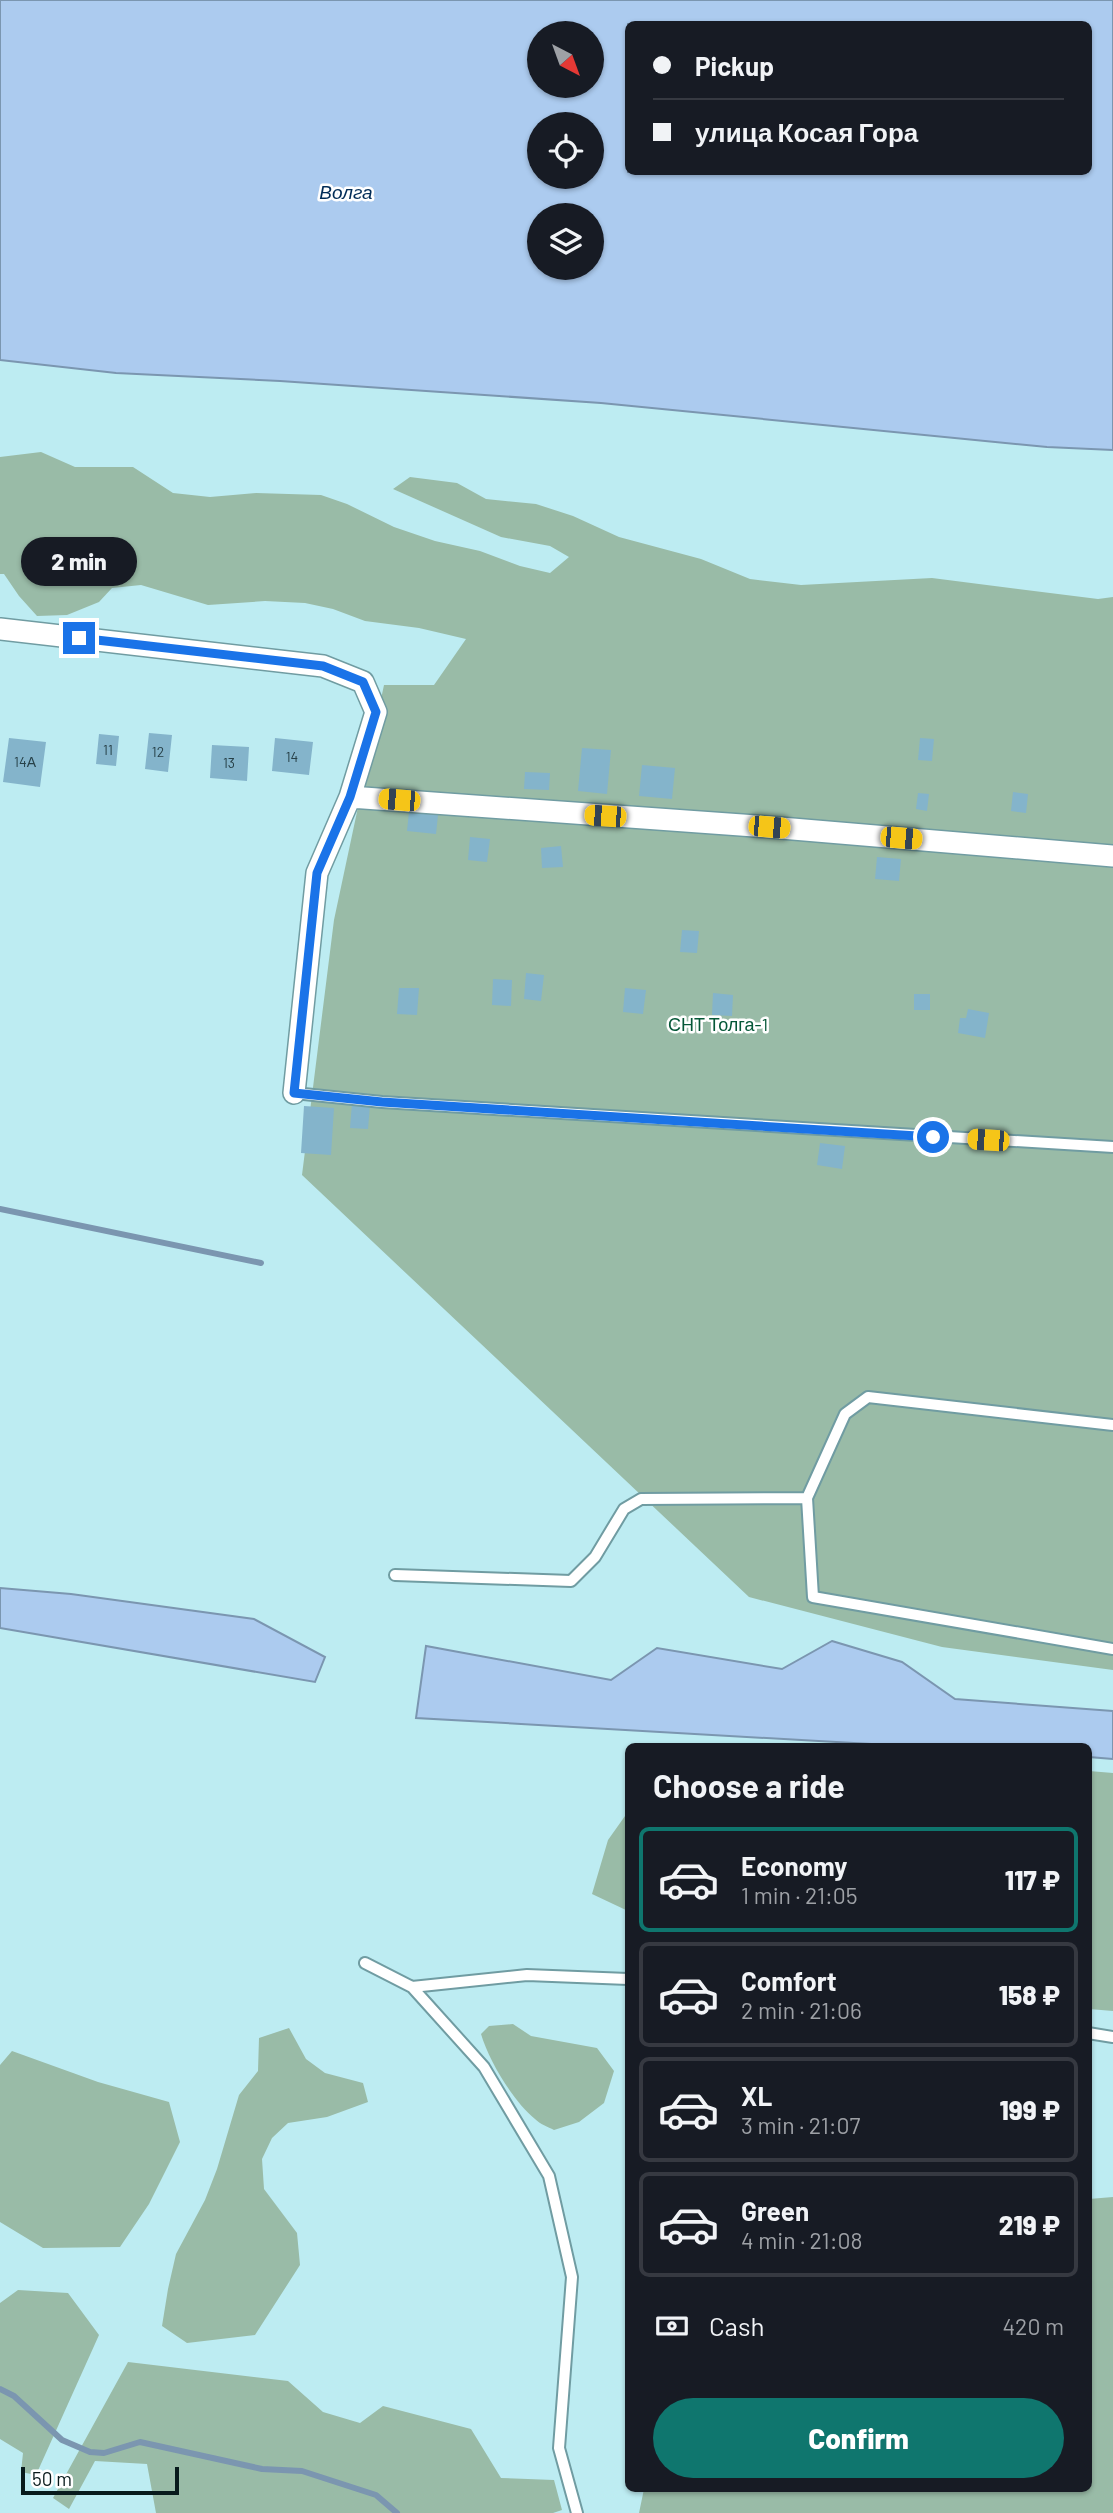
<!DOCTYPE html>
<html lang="en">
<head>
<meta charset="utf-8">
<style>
	body { margin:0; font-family:Barlow,sans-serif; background:#20242c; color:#f1f3f6; height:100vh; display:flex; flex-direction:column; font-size:26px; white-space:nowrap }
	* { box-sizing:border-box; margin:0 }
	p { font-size:23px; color:#9ea1a6 }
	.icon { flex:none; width:38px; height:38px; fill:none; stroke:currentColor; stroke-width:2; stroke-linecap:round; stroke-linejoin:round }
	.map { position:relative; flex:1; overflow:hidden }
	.drawer { position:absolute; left:625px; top:1743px; width:467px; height:749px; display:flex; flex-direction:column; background:#171b24; border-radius:10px; box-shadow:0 2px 5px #0004 }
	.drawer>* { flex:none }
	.hud { position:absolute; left:625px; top:21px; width:467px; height:154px; border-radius:10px; box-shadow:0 2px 5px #0004; display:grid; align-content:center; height:154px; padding:0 28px; background:#171b24 }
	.needle { width:46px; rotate:139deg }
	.controls { position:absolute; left:527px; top:21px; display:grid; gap:14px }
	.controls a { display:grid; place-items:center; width:77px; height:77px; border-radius:50%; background:#171b24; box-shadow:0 2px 5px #0004; font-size:35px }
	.scale { position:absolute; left:21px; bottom:18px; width:158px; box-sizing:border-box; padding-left:7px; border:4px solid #081a1c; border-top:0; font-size:19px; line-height:24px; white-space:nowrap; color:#081a1c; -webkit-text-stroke:5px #fff; paint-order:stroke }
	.end { position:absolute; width:32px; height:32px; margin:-16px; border:9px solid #1a73e8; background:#fff; box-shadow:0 0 0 4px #fff }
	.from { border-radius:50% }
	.bubble { position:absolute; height:49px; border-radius:24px; background:#171b24; box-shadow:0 2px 5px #0004; font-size:23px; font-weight:800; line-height:49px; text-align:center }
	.car { position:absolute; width:21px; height:42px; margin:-21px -10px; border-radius:9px; box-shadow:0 0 5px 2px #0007; background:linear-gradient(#f5c518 24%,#345 0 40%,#f5c518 0 76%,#345 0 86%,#f5c518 0) }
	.hud b { display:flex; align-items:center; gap:24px; height:66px; font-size:26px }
	.hud b+b { border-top:2px solid #363941 }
	.hud i { width:18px; height:18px; background:#f1f3f6 }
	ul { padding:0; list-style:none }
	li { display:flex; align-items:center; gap:21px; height:105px; margin:0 14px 10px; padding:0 14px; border:4px solid #363941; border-radius:10px }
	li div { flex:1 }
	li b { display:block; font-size:26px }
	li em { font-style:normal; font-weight:800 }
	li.on { border-color:#0f766e }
	li>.icon { width:63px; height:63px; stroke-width:1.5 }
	h2 { padding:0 28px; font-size:32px; line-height:84px }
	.pay { display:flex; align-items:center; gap:18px; height:77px; padding:0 28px; font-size:26px }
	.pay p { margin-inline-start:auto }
	.button { display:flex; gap:14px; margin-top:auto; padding:14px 28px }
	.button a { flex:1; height:80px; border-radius:42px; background:#0f766e; color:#fff; font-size:28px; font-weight:800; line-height:80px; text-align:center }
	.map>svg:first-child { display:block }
	.green { fill:#99bba7 }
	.water { fill:#accbef; stroke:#7b96b0; stroke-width:2; fill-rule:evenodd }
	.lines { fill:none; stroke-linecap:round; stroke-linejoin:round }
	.stream { stroke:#7b96b0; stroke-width:6 }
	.building { fill:#84b4cb }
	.service-casing { stroke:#709ca2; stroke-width:14 }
	.minor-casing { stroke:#709ca2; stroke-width:24 }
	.service { stroke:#fff; stroke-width:10 }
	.minor { stroke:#fff; stroke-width:21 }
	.route { stroke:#1a73e8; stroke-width:9 }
	.labels { text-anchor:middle; stroke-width:5; stroke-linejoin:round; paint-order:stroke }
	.number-label { font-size:14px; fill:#274048 }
	.park-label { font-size:18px; fill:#045737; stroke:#fff }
	.water-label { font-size:19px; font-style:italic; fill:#002c57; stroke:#fff }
</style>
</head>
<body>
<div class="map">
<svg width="1113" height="2513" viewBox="0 0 1113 2513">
	<rect width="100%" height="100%" fill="#bdecf2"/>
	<path class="green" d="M41 452 75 467H133L173 493 210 497 256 493 321 495 347 504 394 527 435 541 480 551 520 566 550 573 569 557 550 546 501 537 393 489 410 477 457 483 486 499 536 504 573 516 619 537 701 559 750 579 801 585 932 578 1098 599 1113 597V1670L942 1647 749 1597 302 1175 334 920 384 685H434L466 639 419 628 365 621 333 609 305 603 265 601 208 605 141 585 112 588 99 602 67 615 37 616 19 596 4 574H0V457Z
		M1089 1771 1113 1773V2011L1089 2009Z
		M625 1816H628V1911L592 1894 608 1840Z
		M513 2024 531 2036 597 2048 614 2071 604 2103 579 2122 554 2130C548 2127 540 2124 535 2119 513 2101 489 2061 481 2034L489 2026Z
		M289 2028 306 2059 325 2073 363 2083 368 2102 327 2117 288 2123 272 2138 262 2159 264 2189 297 2233 300 2265 255 2335 187 2343 162 2326 168 2289 176 2254 205 2200 217 2169 239 2095 258 2071 259 2038Z
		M12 2051 98 2082 169 2102 180 2142 149 2204 120 2247 43 2248 0 2222V2065Z
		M1113 2197V2513H639L644 2489 1088 2488 1089 2199Z
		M18 2290 68 2293 99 2335 36 2475 21 2472 23 2453 0 2439V2303Z
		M128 2362 288 2381 323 2412 360 2423 383 2406 471 2429 501 2478 554 2480 562 2510 553 2513H156L147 2464 95 2461 69 2509 53 2498Z"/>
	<path class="water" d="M0 0H1113V450L1047 447 601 403 280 381 116 373 0 360ZM628 24H1088V172H628ZM539 33H592V86H539ZM539 124H592V177H539ZM539 215H592V268H539Z
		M0 1588 71 1594 254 1619 325 1657 315 1682 0 1628Z
		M832 1641 902 1662 955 1699 1113 1711V1759L1089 1757 1088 1746H906L416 1718 426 1646 611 1680 657 1648 782 1669Z"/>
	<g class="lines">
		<path class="stream" d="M0 1209 261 1263
			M0 2389 14 2396 62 2440 90 2452 104 2453 140 2442 262 2469 302 2471 376 2495 397 2513"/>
	</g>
	<path class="building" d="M149 733 172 735 168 772 145 769Z
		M99 734 119 736 116 766 96 764Z
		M9 738 46 742 40 787 3 782Z
		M275 738 313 742 309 775 272 771Z
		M920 738 934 739 932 761 918 760Z
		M212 745 249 747 247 781 210 778Z
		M582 748 611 750 607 794 578 791Z
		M642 765 675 768 672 799 639 796Z
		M525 772 550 773 549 790 524 789Z
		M1013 792 1028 794 1026 813 1011 811Z
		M918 793 929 794 927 811 916 809Z
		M409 812 438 815 436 834 407 831Z
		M470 837 490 839 487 862 468 860Z
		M561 846 563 867 542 868 541 848Z
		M877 857 901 859 899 881 875 879Z
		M682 930 699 931 697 953 680 952Z
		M526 973 544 975 541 1001 524 999Z
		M493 979 512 980 511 1006 492 1005Z
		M399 988H419L417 1015 397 1014Z
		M625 988 646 990 643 1014 623 1012Z
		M713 993 733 995 732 1016 712 1015Z
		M914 994H930V1010H914Z
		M968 1009 989 1013 985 1038 958 1033 960 1018H966Z
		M352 1103 370 1105 368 1129 350 1128Z
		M304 1106 334 1108 331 1155 301 1153Z
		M820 1143 845 1146 842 1169 817 1165Z"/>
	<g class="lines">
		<defs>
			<path id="service" d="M294 1093 382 1102 1113 1147
				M807 1498 845 1414 868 1397 1113 1425
				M395 1575 571 1581 595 1557 624 1509 641 1499 807 1498 813 1597 1113 1649
				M365 1963 412 1987 527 1975 628 1979
				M412 1987 484 2067 549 2176 572 2277 559 2448 577 2513
				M1088 2033 1113 2037"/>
			<path id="minor" d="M0 629 323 666 363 682 376 712 350 797 317 873 294 1093
				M350 797 769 827 1113 856"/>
		</defs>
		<use href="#service" class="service-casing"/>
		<use href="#minor" class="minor-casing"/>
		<use href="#service" class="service"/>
		<use href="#minor" class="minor"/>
	</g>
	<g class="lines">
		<path class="route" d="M79 638 323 666 363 682 376 712 350 797 317 873 294 1093 382 1102 933 1137"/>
	</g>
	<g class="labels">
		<g class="number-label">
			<text x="108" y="755">11</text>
			<text x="158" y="757">12</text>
			<text x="292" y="762">14</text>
			<text x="25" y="767">14А</text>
			<text x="229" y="768">13</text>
		</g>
		<g class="park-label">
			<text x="718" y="1031">СНТ Толга-1</text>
		</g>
		<g class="water-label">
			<text x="346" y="199">Волга</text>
		</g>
	</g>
</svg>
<div class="controls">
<a><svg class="needle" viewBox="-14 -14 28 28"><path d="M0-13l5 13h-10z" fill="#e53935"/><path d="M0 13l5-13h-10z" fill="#9ea1a6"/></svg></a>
<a><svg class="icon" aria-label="locate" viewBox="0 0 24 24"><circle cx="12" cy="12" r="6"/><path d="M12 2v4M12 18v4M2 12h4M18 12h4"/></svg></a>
<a><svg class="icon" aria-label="layers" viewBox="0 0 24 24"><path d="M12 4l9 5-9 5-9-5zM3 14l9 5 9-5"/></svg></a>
</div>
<div class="scale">50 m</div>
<i class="end from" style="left:933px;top:1137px"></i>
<i class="end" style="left:79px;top:638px"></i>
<div class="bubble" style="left:21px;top:537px;width:116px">2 min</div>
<i class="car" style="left:399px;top:800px;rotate:275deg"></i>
<i class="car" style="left:605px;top:816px;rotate:274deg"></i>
<i class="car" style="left:769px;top:827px;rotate:95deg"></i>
<i class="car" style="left:901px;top:838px;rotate:95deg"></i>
<i class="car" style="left:988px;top:1140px;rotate:274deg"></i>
<div class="hud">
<b><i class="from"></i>Pickup</b>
<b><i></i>улица Косая Гора</b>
</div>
<section class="drawer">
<h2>Choose a ride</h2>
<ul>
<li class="on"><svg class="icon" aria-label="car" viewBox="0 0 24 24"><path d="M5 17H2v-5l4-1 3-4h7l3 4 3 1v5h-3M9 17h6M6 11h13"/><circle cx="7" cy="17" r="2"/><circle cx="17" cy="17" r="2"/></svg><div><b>Economy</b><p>1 min · 21:05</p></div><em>117 ₽</em></li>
<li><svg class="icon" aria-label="car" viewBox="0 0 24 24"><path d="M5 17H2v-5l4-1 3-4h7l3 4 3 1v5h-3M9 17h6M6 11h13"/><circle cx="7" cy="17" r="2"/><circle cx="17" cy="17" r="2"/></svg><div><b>Comfort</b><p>2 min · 21:06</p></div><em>158 ₽</em></li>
<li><svg class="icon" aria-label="car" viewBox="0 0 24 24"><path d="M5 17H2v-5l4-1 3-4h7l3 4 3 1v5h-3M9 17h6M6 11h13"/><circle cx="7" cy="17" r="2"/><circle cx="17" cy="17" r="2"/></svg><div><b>XL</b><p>3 min · 21:07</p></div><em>199 ₽</em></li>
<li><svg class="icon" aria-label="car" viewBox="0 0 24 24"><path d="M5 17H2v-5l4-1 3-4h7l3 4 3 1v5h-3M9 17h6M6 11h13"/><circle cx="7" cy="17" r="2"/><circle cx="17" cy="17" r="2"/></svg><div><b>Green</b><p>4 min · 21:08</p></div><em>219 ₽</em></li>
</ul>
<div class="pay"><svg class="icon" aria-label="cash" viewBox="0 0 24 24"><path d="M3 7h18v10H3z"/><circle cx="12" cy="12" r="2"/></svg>Cash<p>420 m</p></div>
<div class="button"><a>Confirm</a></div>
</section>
</div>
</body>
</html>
